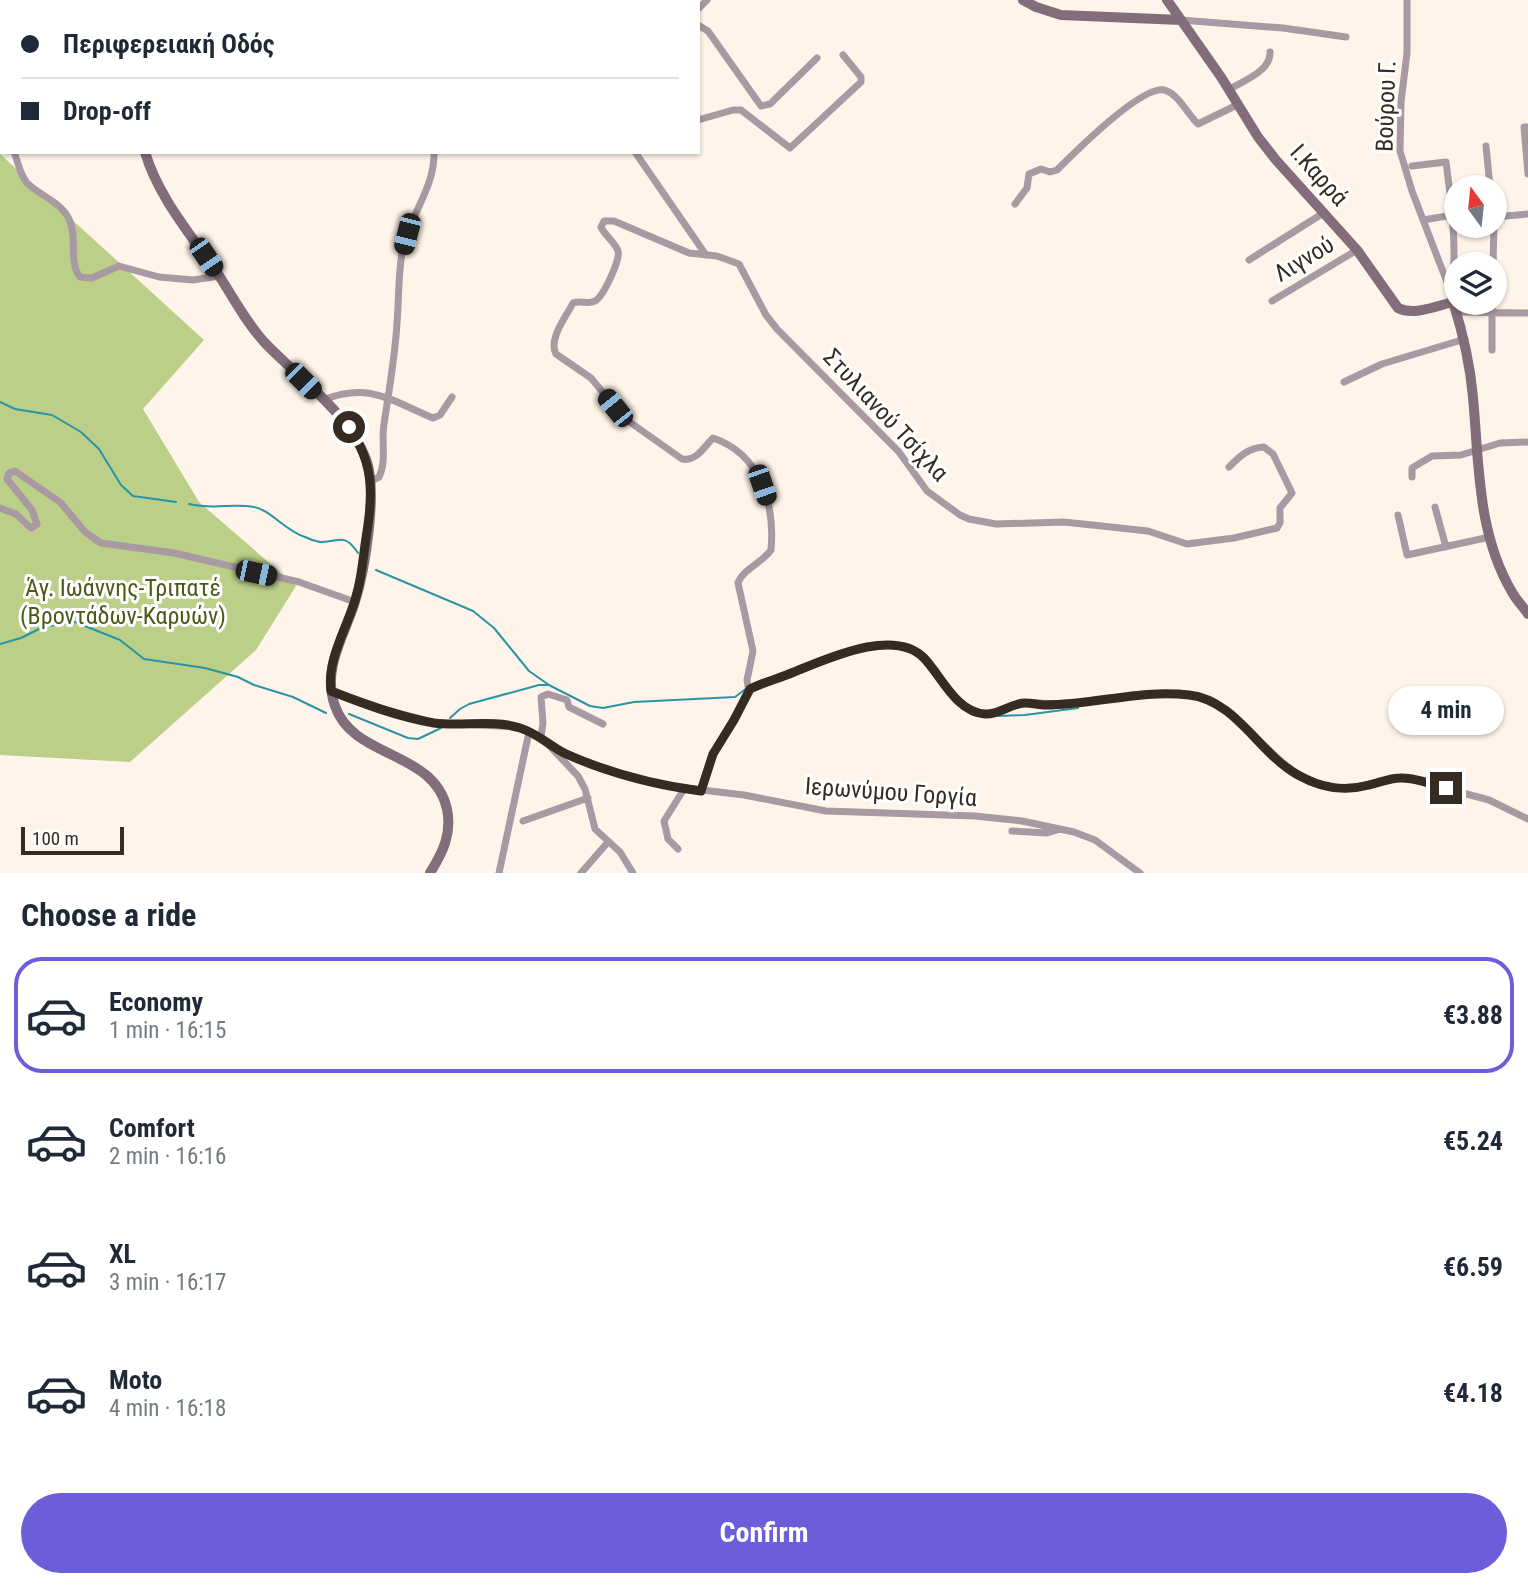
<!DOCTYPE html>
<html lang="en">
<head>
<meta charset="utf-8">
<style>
	body { margin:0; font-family:"Roboto Condensed",sans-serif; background:#f2f2f3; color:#1f2937; height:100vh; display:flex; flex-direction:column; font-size:26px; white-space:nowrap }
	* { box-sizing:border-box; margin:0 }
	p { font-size:23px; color:#747a83 }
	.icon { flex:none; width:38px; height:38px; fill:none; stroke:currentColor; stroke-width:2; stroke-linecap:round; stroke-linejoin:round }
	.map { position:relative; height:873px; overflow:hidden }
	.sheet { display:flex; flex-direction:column; background:#fff; flex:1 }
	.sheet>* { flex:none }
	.guide { position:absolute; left:0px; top:0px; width:700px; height:154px; box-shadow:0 2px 5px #0004; display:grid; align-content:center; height:154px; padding:0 21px; background:#fff }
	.needle { width:46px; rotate:345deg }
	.tools { position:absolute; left:1444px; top:175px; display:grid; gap:14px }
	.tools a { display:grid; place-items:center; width:63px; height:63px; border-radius:50%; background:#fff; box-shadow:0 2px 5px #0004; font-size:35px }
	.scale { position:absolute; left:21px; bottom:18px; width:103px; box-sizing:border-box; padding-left:7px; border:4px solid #352b20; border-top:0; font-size:19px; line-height:24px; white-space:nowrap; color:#352b20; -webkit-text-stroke:5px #fff; paint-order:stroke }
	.end { position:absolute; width:32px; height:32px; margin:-16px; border:9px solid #352b20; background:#fff; box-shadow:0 0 0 4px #fff }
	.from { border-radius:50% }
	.bubble { position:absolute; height:49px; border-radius:24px; background:#fff; box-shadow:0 2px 5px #0004; font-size:23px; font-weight:700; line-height:49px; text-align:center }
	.car { position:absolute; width:21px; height:42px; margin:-21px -10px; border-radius:9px; box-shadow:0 0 5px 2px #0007; background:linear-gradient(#222 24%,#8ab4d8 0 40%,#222 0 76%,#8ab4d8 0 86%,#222 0) }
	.guide b { display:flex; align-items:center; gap:24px; height:66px; font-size:26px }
	.guide b+b { border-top:2px solid #e0e1e3 }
	.guide i { width:18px; height:18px; background:#1f2937 }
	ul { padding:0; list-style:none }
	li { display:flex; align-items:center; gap:21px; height:116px; margin:0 14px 10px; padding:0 7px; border:4px solid transparent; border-radius:28px }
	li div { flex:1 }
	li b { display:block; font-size:26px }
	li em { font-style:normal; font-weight:700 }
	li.active { border-color:#6b5ed8 }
	li>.icon { width:63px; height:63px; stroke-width:1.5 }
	h2 { padding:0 21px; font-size:32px; line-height:84px }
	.button { display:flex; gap:14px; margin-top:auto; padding:14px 21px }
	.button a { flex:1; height:80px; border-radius:42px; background:#6b5ed8; color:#fff; font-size:28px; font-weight:700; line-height:80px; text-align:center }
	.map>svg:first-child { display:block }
	.green { fill:#bbcf88 }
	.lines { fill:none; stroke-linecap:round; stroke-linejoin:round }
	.stream { stroke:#2994a4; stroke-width:2 }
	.street { stroke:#a899a2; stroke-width:7 }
	.secondary { stroke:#826d7a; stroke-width:10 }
	.route { stroke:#352b20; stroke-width:9 }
	.labels { text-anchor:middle; stroke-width:6; stroke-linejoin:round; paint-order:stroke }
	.street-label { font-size:24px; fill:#352b20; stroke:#fff }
	.park-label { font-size:24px; fill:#4b5a16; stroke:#fff }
</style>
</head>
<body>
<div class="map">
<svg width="1528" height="873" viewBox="0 0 1528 873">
	<rect width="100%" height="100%" fill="#fff4e9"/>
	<path class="green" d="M0 154 204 340 143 409 199 502 296 586 256 650 130 762 0 755Z"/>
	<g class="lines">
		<path class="stream" d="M0 402 15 409 52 415 81 432 99 449 121 485 133 496 176 502
			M189 504C214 510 232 503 254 507 271 510 284 530 305 537 309 539 315 541 320 542 339 543 343 531 358 553
			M376 570 473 611 494 628 529 671 549 685
			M0 644 21 638 43 627 75 622 120 640 144 659 205 668 238 677 254 685 293 697 326 713
			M927 666 938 681
			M349 714 408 738 418 739 441 728
			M998 716 1025 715 1078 708
			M450 718 460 709 469 704 539 685H549L590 706 603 708 634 702 735 697 747 688"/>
		<path class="street" d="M580 0 581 2
			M1407 0V53L1401 102 1400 151 1412 191 1450 290
			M395 2V0
			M698 9 707 0
			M1181 20 1283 28 1346 37
			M698 25 708 31 761 106 770 104 817 58
			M1228 90C1243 81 1271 71 1270 52
			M698 120 733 110H741L790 148 861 82V77L843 55
			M1528 127H1524L1528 174
			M0 135 2 136
			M1486 146 1490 187
			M14 152C18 162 20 175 27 183 40 196 60 201 69 219 78 237 68 262 80 277L92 278 119 266 159 277 193 280 219 276
			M635 152 706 255
			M1412 166 1446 162C1450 192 1454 222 1454 252 1455 270 1448 285 1453 302
			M1015 204 1027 188 1029 174 1041 169 1050 172 1057 170C1074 153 1141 86 1164 90 1178 93 1188 115 1198 124L1237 105
			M1494 217 1528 214
			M1423 220 1453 215
			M1249 260 1325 212
			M1493 264 1494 226
			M1272 301 1357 250
			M1492 303V350
			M1457 312 1528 313
			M1344 382 1382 364 1465 339
			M323 400C369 382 390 400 433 418L440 415 452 397
			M1412 477V468L1432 456 1461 455 1500 443 1528 442
			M371 481 379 477C387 461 381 442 384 424 389 391 395 357 397 323 399 300 398 276 402 253 408 217 435 189 434 152
			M1435 507 1446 547
			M0 508 16 514 31 528 37 524 32 510 7 479 9 473 15 471 61 503 85 532 101 543 174 553 299 582 355 602
			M1398 515 1407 555 1490 537
			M750 689C764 682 780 677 795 672 828 659 895 626 925 659 942 677 954 707 981 713 995 717 1008 706 1021 703 1033 701 1050 705 1063 704 1105 700 1149 689 1190 695 1240 702 1269 767 1319 785 1352 797 1377 776 1407 778L1489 800 1528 819
			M331 691 364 704 435 723 519 727 541 737 578 776 585 789 595 829 620 852 633 873
			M541 737 543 723 541 697 548 694 567 700 569 707 603 724
			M550 746 606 770 668 786 744 795 826 811 975 816 1022 821 1074 832 1095 840 1140 873
			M701 791 713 754 749 692 747 680 753 651 738 583C743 569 762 563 771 550 775 505 761 454 713 438 704 447 696 462 682 459L624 418 591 378 556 354C548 339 566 317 573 303 581 300 588 305 595 301 603 297 621 259 618 251 615 242 605 236 601 227L604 221H614L689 253 717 256 739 264 766 315 777 329 899 452 927 491 960 515 969 519 996 524 1064 522 1148 531 1187 544 1234 538 1277 528 1280 523V508L1292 493 1273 454 1264 447C1248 448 1240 456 1229 467
			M523 821 588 798
			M1012 831 1047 833 1057 830
			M678 849 668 839 664 821 684 789
			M499 873 529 732
			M581 873 608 842"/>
		<path class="secondary" d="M138 0V2
			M1023 0 1036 7 1061 15 1181 20
			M1167 0 1221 77 1258 137 1276 160 1357 250 1398 308C1413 316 1437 306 1453 302 1463 333 1470 364 1473 397 1479 462 1477 533 1512 592 1516 600 1523 606 1528 614
			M145 152C158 197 192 236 218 274 233 297 247 324 266 344 299 378 349 414 366 459 378 491 365 571 354 605 343 638 322 670 335 706 353 759 434 750 447 809 452 834 443 852 430 873"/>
	</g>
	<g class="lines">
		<path class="route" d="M349 427C377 468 372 499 365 545 362 567 360 589 352 609 343 635 327 663 331 691 364 704 399 717 434 723 461 727 493 719 520 728 537 733 550 746 566 754 609 773 655 785 701 791L713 754 734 720 750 689C764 682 780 678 794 672 827 659 894 627 924 658 942 677 956 712 985 714 1000 715 1011 703 1025 703 1032 703 1039 705 1046 705 1094 705 1141 689 1189 695 1236 700 1259 754 1298 775 1321 788 1343 792 1369 785 1379 783 1389 778 1400 778 1414 777 1432 784 1446 788"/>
	</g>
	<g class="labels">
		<g class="street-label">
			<text transform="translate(1386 106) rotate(-88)" y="8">Βούρου Γ.</text>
			<text transform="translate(1319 175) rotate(48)" y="8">Ι.Καρρά</text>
			<text transform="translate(1304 259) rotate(-31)" y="8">Λιγνού</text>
			<text transform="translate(886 415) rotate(47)" y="8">Στυλιανού Τσίχλα</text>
			<text transform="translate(891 792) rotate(4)" y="8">Ιερωνύμου Γοργία</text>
		</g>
		<g class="park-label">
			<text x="123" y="596">Άγ. Ιωάννης-Τριπατέ<tspan x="123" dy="28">(Βροντάδων-Καρυών)</tspan></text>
		</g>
	</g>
</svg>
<div class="tools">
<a><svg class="needle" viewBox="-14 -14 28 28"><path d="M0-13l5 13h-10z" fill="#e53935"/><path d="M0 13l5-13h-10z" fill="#747a83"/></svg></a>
<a><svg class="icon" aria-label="layers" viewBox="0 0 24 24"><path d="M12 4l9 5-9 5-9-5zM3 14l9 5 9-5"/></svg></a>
</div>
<div class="scale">100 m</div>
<i class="end from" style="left:349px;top:427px"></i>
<i class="end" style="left:1446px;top:788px"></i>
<div class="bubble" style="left:1388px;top:686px;width:116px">4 min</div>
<i class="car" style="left:407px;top:234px;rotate:194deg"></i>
<i class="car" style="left:206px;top:257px;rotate:146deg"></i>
<i class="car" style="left:303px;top:381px;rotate:135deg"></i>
<i class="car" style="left:615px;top:408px;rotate:321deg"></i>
<i class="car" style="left:762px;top:485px;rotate:161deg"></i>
<i class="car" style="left:256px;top:573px;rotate:102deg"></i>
<div class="guide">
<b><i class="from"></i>Περιφερειακή Οδός</b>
<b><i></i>Drop-off</b>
</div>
</div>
<section class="sheet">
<h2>Choose a ride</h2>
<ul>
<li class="active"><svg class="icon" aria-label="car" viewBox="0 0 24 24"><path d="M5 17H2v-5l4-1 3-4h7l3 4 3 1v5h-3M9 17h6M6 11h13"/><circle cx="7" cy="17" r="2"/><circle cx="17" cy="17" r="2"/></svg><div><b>Economy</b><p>1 min · 16:15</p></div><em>€3.88</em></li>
<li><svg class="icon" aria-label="car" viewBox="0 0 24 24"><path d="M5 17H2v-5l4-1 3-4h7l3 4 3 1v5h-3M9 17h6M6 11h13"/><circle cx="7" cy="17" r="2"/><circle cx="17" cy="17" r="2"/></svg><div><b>Comfort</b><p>2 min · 16:16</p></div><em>€5.24</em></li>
<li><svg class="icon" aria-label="car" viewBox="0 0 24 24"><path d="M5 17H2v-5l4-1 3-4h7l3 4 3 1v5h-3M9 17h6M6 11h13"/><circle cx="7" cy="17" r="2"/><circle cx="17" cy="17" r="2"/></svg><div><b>XL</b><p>3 min · 16:17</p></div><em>€6.59</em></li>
<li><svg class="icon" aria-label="car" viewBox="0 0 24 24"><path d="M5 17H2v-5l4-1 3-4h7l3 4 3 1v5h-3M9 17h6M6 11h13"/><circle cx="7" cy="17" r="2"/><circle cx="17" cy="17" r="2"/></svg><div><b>Moto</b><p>4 min · 16:18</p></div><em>€4.18</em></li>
</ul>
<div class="button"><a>Confirm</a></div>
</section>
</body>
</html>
